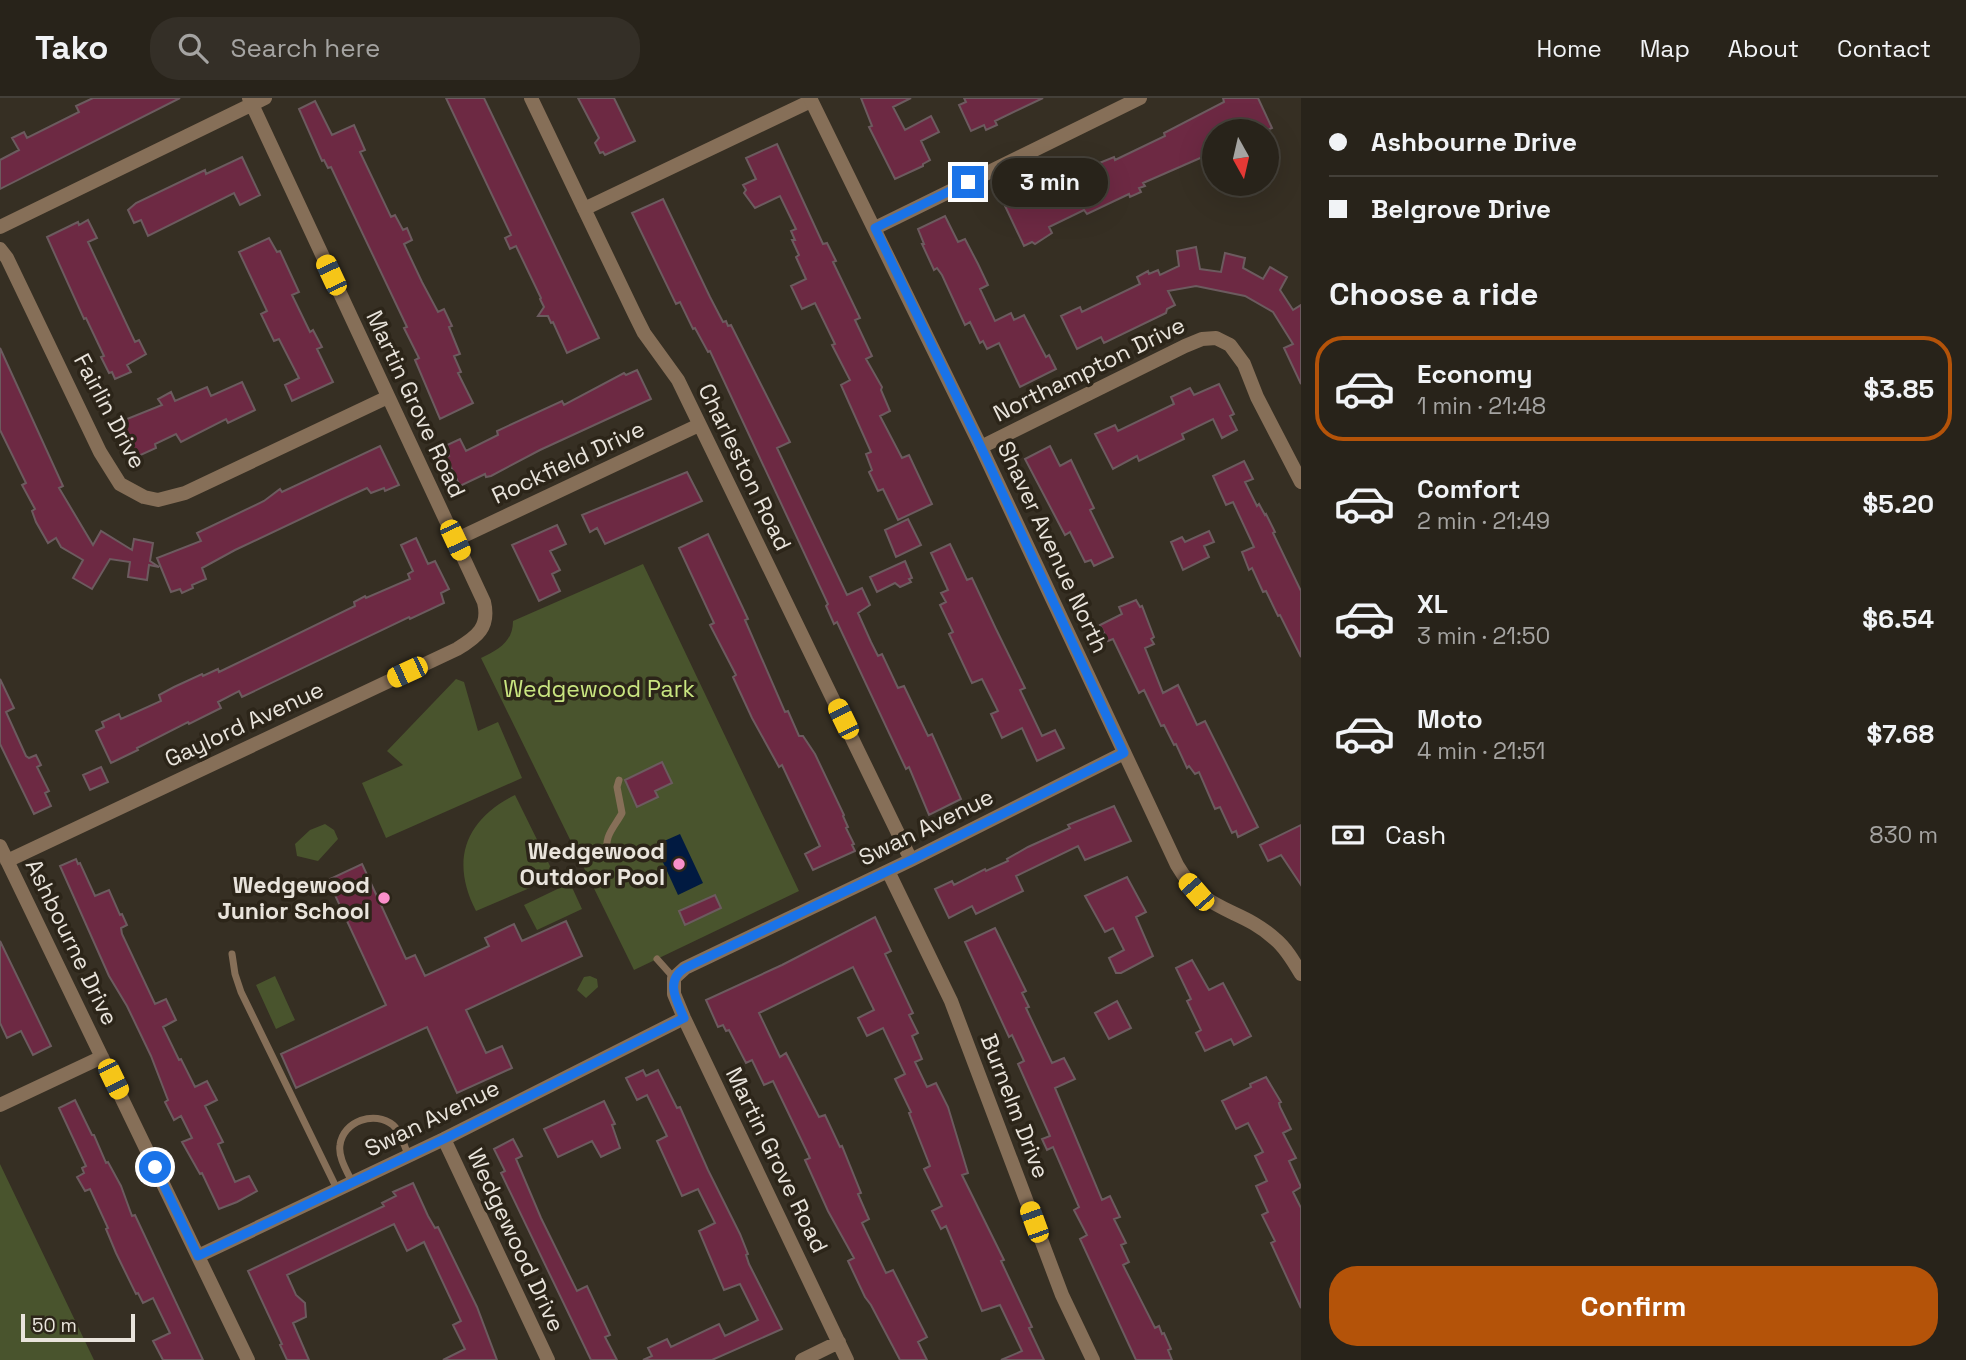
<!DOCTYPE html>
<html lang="en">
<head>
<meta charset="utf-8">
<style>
	body { margin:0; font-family:"Space Grotesk",sans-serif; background:#342f27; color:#f1f3f6; height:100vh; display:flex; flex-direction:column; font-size:26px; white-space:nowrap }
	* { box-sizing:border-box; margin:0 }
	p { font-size:23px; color:#a5a4a2 }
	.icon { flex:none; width:38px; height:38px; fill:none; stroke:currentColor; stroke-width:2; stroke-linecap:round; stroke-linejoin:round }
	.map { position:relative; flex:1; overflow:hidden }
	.drawer { display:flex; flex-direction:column; background:#28231a; width:665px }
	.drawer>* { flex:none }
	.guide { display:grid; align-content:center; height:154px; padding:0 28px; background:#28231a }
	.needle { width:46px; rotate:172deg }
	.fabs { position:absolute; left:1202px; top:21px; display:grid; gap:14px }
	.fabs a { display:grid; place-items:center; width:77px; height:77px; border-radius:50%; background:#28231a; box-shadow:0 7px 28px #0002,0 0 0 2px #444039; font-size:35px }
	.scale { position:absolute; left:21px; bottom:18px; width:114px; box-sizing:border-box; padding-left:7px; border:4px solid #e9e4dc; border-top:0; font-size:19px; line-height:24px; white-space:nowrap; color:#e9e4dc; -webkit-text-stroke:5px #2c2519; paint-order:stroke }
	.end { position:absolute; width:32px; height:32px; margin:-16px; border:9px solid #1a73e8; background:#fff; box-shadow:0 0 0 4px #fff }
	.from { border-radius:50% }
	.bubble { position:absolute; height:49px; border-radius:24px; background:#28231a; box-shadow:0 7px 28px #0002,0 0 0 2px #444039; font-size:23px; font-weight:700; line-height:49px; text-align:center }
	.car { position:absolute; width:21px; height:42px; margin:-21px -10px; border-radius:9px; box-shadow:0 0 5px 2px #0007; background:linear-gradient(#f5c518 24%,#345 0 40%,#f5c518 0 76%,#345 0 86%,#f5c518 0) }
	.guide b { display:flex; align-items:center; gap:24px; height:66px; font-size:26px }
	.guide b+b { border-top:2px solid #444039 }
	.guide i { width:18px; height:18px; background:#f1f3f6 }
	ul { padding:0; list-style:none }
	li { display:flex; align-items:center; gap:21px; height:105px; margin:0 14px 10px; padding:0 14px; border:4px solid transparent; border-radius:28px }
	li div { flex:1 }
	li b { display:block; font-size:26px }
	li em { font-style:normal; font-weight:700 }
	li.selected { border-color:#b45309 }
	li>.icon { width:63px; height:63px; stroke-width:1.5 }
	h2 { padding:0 28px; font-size:32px; line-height:84px }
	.pay { display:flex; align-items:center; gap:18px; height:77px; padding:0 28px; font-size:26px }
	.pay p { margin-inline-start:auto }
	.action { display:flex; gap:14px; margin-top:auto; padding:14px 28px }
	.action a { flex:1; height:80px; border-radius:28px; background:#b45309; color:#fff; font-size:28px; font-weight:700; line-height:80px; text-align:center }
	header { display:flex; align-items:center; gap:42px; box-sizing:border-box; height:98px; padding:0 35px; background:#28231a; border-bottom:2px solid #444039 }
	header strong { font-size:33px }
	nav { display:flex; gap:38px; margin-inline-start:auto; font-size:24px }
	.search { width:490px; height:63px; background:#342f27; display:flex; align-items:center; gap:18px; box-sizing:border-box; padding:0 24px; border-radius:28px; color:#a5a4a2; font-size:26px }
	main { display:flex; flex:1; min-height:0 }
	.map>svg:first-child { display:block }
	.green { fill:#49542d }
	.water { fill:#011a41 }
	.building { fill:#6d2943; stroke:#6c5b5f; stroke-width:2 }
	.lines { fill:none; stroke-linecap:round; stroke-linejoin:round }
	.service { stroke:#866f58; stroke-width:7 }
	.minor { stroke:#866f58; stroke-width:14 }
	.tertiary { stroke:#866f58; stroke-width:14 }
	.route { stroke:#1a73e8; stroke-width:9 }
	.poi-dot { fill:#f98fca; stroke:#2c2519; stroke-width:2.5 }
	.labels { text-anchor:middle; stroke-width:7; stroke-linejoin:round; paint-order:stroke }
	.street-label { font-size:23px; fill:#e9e4dc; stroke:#2c2519 }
	.park-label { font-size:23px; fill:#c9e580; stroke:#2c2519 }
	.poi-label { font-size:23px; font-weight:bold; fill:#e9e4dc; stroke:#2c2519; text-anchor:end }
</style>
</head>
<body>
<header>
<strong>Tako</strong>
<div class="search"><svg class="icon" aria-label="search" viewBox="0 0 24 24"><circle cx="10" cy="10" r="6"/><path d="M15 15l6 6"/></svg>Search here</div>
<nav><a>Home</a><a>Map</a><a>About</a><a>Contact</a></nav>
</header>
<main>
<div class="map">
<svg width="1301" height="1262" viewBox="0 0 1301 1262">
	<rect width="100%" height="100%" fill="#362f23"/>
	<path class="green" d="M643 466 799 793 634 872 481 560C498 552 513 544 513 523Z
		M456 581 464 584 478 633 498 624 522 680 386 740 362 685 403 667 387 653Z
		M515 697 553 774 551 781 476 813C450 763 465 722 515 697Z
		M325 726 334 732 338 741 318 763 297 758 295 746 310 732Z
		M570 785 582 811 537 832 524 807Z
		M275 878 295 922 276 931 256 887Z
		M590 878 597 881 598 889 586 900 577 892 584 879Z
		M0 1066 94 1262H0Z"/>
	<path class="water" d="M680 736 703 785 678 797 655 747Z"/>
	<path class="building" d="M93 0H180L0 91V62L19 52 12 40 24 34 27 40 79 14 76 8Z
		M446 0H484L599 240 567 255 553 224 551 225 548 218H538L544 209 540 201 541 200 516 148 510 151 505 140 511 137Z
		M578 0H614L635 43 605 57 603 54 600 55 595 45 599 40Z
		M861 0H911L893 9 905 32 931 18 939 34 921 43 930 62 923 66V68L895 81 869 29 872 28Z
		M964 0H1043L995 23 997 27 986 32 984 27 971 33 959 7 966 4Z
		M1223 0H1258L1272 30 1265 33H1214V54L1143 85 1145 88 1139 90 1141 94 1130 99 1129 96 1087 116 1084 112 1049 129 1052 135 1035 146 1032 144 1024 148 1005 108 1082 72 1114 59 1115 62 1165 38 1164 35 1224 4Z
		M315 3 332 37 354 27 365 52 360 54 391 119 395 117 403 132 407 130 412 142 404 146 422 184 438 214 444 211 452 228 449 229 460 256 454 258 461 274 458 275 473 305 440 321 415 262 419 260 404 230 407 229 331 69 328 70 324 62 322 63 299 11Z
		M777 46 823 146 827 145 836 163 833 164 860 220 855 222 872 258 866 261 882 289 881 292 890 313 880 318 902 360 909 357 932 406 898 422 883 391 878 393 869 374 872 372 866 356 871 354 841 287 850 282 832 247 835 246 815 205 802 211 791 188 806 181 796 159 799 157 792 142H795L791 133 796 131 780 98 755 110 744 95 746 92 743 87 756 81 746 60Z
		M242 59 260 97 240 107 234 95 148 138 141 122 134 125 128 112 136 105 205 72 206 76Z
		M663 101 710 199 723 224 726 223 728 228 731 227 790 344 777 350 847 497 862 490 870 507 858 515 871 544 878 558 882 556 898 590 904 588 928 638 932 636 961 701 929 717 909 669 906 671 837 524 834 526 826 508 828 506 710 253 708 254 695 230 693 231 680 204 676 206 632 115Z
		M945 118 958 144 965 141 978 166 988 187 980 191 995 223 1011 215 1014 222 1024 217 1046 259 1049 257 1056 271 1020 289 999 245 987 251 983 243 980 245 970 224 965 227 942 177 937 170 934 172 922 146H924L918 131Z
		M88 122 97 140 88 144 135 244 139 242 146 256 127 267 131 274 115 281 112 274 109 275 101 259 104 258 86 220 84 221 47 139 78 124 79 127Z
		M269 140 277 154 280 153 299 194 292 197 310 234 313 232 322 249 317 251 333 284 292 303 285 287 299 280 279 241 274 243 261 216 267 213 239 154Z
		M1196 149 1200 171 1221 174 1225 155 1245 160 1243 170 1263 181 1270 169 1287 179 1280 192 1293 212 1301 207V286L1284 250 1293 246 1273 214 1245 198 1196 188 1168 193 1175 207 1167 211 1166 215 1104 245 1101 239 1077 251 1061 218 1080 209 1082 214 1140 186 1137 179 1148 173 1149 176 1158 172 1160 177 1179 168 1177 153Z
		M0 250 63 388 59 390 93 447 101 433 132 452 134 441 153 445 150 463 159 469 149 467 147 482 128 479 130 464 110 461 92 491 73 480 83 462 61 449 56 440 48 445 36 424 32 413 35 411 22 387 26 385 0 332Z
		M637 272 651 301 540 352 491 378 486 379 485 376 460 388 446 359 449 358 445 348 460 341 466 353 498 337 497 333 562 303 564 307 624 275 626 277Z
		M242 284 255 312 228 325 226 321 181 344 176 336 155 346 156 350 134 360 117 325 162 307 158 301 171 294 175 303 207 289 211 298Z
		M1219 286 1234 316 1230 318 1237 332 1222 340 1213 321 1182 336 1184 341 1139 363 1137 358 1113 371 1095 336 1115 327 1118 333 1174 306 1171 299 1190 290 1194 297Z
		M380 348 399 387 385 393 384 390 371 395 367 390 343 401 235 452 202 470 206 481 192 487 193 490 182 495 180 491 171 494 157 460 201 443 197 435 264 403 280 391 282 394Z
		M1050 348 1060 368 1071 362 1094 410 1090 412 1113 459 1094 468 1091 462 1085 464 1070 434 1065 437 1025 361Z
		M1244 363 1253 381 1245 384 1257 408 1259 406 1265 417 1266 416 1275 434 1273 435 1301 493V559L1280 517 1278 518 1266 493 1263 494 1252 470 1249 472 1242 454 1254 449 1233 404 1226 407 1213 378Z
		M687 374 702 403 605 446 597 430 590 434 582 417Z
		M908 421 921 447 896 459 885 432Z
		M557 427 566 446 550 453 560 472 552 476 560 493 539 503 512 447Z
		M1209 433 1214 444 1204 448 1209 459 1183 472 1171 444 1182 439 1185 444Z
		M708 436 748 521 745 522 785 614 788 613 799 638H803L815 656 844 717 843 718 848 729 846 730 854 746 852 747 855 753 813 772 805 756 820 748 782 667 779 669 752 620 733 579 736 577 710 527 714 525 679 450Z
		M416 440 428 466 435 463 449 491 441 495 444 505 410 521 409 519 242 599 239 593 218 604 221 610 189 626 188 624 137 650 138 652 111 665 96 633 104 629 102 624 119 616 121 621 161 603 159 597 174 589 202 576 203 578 218 571 219 574 355 508 354 504 365 498 366 500 410 481 408 476 413 473 401 447Z
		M950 446 967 482 972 480 996 531 1025 590 1020 592 1042 638 1055 632 1064 650 1037 663 1022 630 1002 640 991 616 998 613 982 581 972 585 949 536 953 534 940 507 946 504 941 495 948 492 931 455Z
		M905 463 912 480 909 481 911 484 900 489 895 485 877 494 870 479Z
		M1136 502 1140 509 1142 508 1154 539 1151 541 1154 546 1145 550 1163 595 1178 587 1197 627 1205 623 1258 729 1238 739 1236 733 1232 735 1220 709 1215 711 1199 674 1195 676 1189 668 1187 670 1176 646 1174 647 1164 627 1161 628 1144 592 1139 595 1113 541 1108 543 1100 527 1122 516 1119 509Z
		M0 581 14 610 6 614 26 658 29 660 36 657 41 667 37 669 49 693 45 695 51 708 34 716 0 646Z
		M662 664 672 685 655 693 658 699 637 709 625 682Z
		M101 669 108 684 90 692 83 677Z
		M1114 708 1131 743 1085 762 1078 748 1016 778 1023 793 976 816 972 808 949 820 935 791 952 783 954 787 985 771 986 773 1008 763 1007 761 1028 749 1070 730 1068 727Z
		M1301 727V787L1281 757 1268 763 1260 747Z
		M76 761 78 766 80 765 95 798 109 792 120 817 122 816 127 827 121 830 122 836 155 906 166 901 176 922 163 929 179 962 181 961 195 989 207 983 217 1002 205 1008 223 1044 218 1046 235 1084 249 1078 257 1093 237 1104 219 1111 202 1075 200 1076 182 1044 192 1040 181 1018 174 1022 165 1004 168 1002 151 958 127 908 109 878 60 768Z
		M362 766 406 861 415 857 425 878 489 848 485 840 514 826 522 843 566 823 582 858 466 912 486 955 502 948 512 970 457 995 427 929 296 990 281 956 386 907 328 782Z
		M1127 779 1146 814 1136 819 1153 858 1121 875H1116L1109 860 1124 852 1113 830 1105 834 1085 798Z
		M715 797 721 810 685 827 679 813Z
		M875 819 891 853 885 856 913 915 909 917 918 935 912 938 922 961 915 964 927 989 936 985 948 1009 968 1075 962 1077 1004 1162 1001 1163 1032 1229 1029 1230 1044 1262H1001L1022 1253 1000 1207 982 1213 946 1128 941 1131 932 1113 942 1108 924 1071 930 1068 909 1015 911 1014 895 981 905 976 883 930 867 938 858 920 874 912 853 869 759 915 780 959 786 955 819 1019 825 1017 840 1049 842 1048 861 1095 858 1096 869 1121 862 1125 886 1175 893 1172 927 1239 918 1244 927 1262H900L871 1207 865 1199 848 1163 854 1160 828 1113 805 1062 810 1060 773 983 764 987 752 962 746 965 729 932 726 933 723 927 718 929 706 902 782 867Z
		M995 830 1026 893 1022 895 1029 909 1026 910 1052 965 1064 960 1075 981 1055 990 1102 1102 1110 1098 1120 1119 1114 1121 1126 1145 1121 1147 1129 1164 1123 1167 1155 1230 1159 1228 1162 1236 1164 1235 1171 1251 1168 1252 1172 1262H1136L1080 1141 1087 1137 1074 1112 1079 1109 1053 1049 1047 1052 1042 1041 1050 1038 1018 966 1024 963 1012 937 1009 939 965 844Z
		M0 843 51 948 33 957 21 933 7 940 0 925Z
		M1192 862 1209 892 1223 885 1251 938 1234 947 1231 941 1205 953 1196 935 1201 932 1187 903 1191 901 1176 870Z
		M1117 903 1131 930 1109 941 1095 915Z
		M643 972 646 978 658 972 677 1010 680 1009 708 1072 740 1136 748 1156 746 1157 749 1166 782 1231 712 1262H643L652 1258 648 1250 667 1241 671 1249 719 1226 725 1238 758 1222 740 1186 724 1192 699 1133 715 1125 698 1091 682 1098 657 1043 667 1038 647 997 637 1002 626 980Z
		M1266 979 1281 1004 1279 1005 1280 1009 1291 1031 1283 1035 1296 1060 1289 1063 1301 1089 1293 1094 1301 1110V1210L1271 1145 1275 1143 1262 1117 1268 1114 1256 1088 1267 1083 1255 1058 1263 1054 1248 1025 1236 1031 1222 1003 1251 989 1250 986Z
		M75 1002 92 1037H94L106 1065 108 1064 121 1088 132 1118 135 1117 203 1262H163L153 1243 170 1235 153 1200 143 1205 138 1195 136 1196 116 1155 106 1131 108 1130 90 1091 85 1093 77 1079 84 1075 82 1070 86 1068 59 1010Z
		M604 1003 615 1026 612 1027 620 1050 601 1059 592 1043 558 1059 544 1031Z
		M513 1041 522 1058 516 1061 541 1120 577 1193 587 1188 610 1237 605 1239 617 1262H591L501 1075 505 1073 494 1051Z
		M413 1085 428 1118 435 1130 438 1129 477 1209 497 1262H443L465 1251 453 1227 461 1223 424 1144 407 1153 394 1126 287 1177 296 1197 305 1205 306 1219 293 1225 309 1262H287L280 1247 282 1246 248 1173 384 1108 382 1105 396 1098 393 1094Z"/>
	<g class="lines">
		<path class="service" d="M608 757C603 738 614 730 622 715L617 689 619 682
			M232 856 235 876 241 894 337 1091
			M657 861 674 880
			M352 1084C347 1073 338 1059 340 1047 343 1023 375 1012 393 1027 401 1034 404 1047 408 1057"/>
		<path class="minor" d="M531 0 635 217 644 235 678 282 911 762
			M584 111 811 3
			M0 129 265 0
			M875 130 1140 0
			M0 151 7 160 100 354 120 386 144 399 158 402 185 395 388 299
			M981 349 1185 248 1202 241 1216 240 1230 247 1244 266 1257 299 1301 384
			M455 442 699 327
			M0 748 248 1262
			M7 763 457 551C477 539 490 529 484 504L249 0
			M888 773 951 903 1062 1197 1093 1262
			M0 1007 102 959
			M444 1041 548 1262
			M198 1158 444 1041 684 920
			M802 1262 839 1244
			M847 1262 684 920 674 896V880L685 870 911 762 1124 655"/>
		<path class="tertiary" d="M810 0 981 349 1177 767C1206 817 1239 808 1275 841 1286 850 1294 864 1301 876"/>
	</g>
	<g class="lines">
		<path class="route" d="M155 1069 198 1158 444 1041 684 920C677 903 664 883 685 870L911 762 1124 655 981 349 875 130 968 84"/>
	</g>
	<g class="poi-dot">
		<circle cx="679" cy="766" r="7"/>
		<circle cx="384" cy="800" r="7"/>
	</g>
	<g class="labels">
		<g class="street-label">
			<text transform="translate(1089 271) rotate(-26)" y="8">Northampton Drive</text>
			<text transform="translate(416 306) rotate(65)" y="8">Martin Grove Road</text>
			<text transform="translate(110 313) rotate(62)" y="8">Fairlin Drive</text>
			<text transform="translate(568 364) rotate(-25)" y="8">Rockfield Drive</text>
			<text transform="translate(745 369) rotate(64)" y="8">Charleston Road</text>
			<text transform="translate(1053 449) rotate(65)" y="8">Shaver Avenue North</text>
			<text transform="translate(244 626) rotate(-25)" y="8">Gaylord Avenue</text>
			<text transform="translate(926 729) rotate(-26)" y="8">Swan Avenue</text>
			<text transform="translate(72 844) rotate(64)" y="8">Ashbourne Drive</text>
			<text transform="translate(1015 1008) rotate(69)" y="8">Burnelm Drive</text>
			<text transform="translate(432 1020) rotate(-26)" y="8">Swan Avenue</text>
			<text transform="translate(777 1062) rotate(64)" y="8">Martin Grove Road</text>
			<text transform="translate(516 1142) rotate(65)" y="8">Wedgewood Drive</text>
		</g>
		<g class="park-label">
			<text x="599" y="599">Wedgewood Park</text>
		</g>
		<g class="poi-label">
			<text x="665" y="761">Wedgewood<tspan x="665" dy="26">Outdoor Pool</tspan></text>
			<text x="370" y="795">Wedgewood<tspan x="370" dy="26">Junior School</tspan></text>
		</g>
	</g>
</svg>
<div class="fabs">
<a><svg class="needle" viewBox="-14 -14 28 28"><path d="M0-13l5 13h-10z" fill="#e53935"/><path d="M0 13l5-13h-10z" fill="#a5a4a2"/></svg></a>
</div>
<div class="scale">50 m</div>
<i class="end from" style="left:155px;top:1069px"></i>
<i class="end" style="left:968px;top:84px"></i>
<div class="bubble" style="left:992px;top:60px;width:116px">3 min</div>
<i class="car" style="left:331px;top:177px;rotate:335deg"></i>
<i class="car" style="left:455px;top:442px;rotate:155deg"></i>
<i class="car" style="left:407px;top:574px;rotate:245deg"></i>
<i class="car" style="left:843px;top:621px;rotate:334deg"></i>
<i class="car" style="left:1196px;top:794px;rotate:319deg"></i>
<i class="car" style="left:113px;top:981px;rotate:154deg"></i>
<i class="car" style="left:1034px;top:1124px;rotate:340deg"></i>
</div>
<section class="drawer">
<div class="guide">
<b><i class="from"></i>Ashbourne Drive</b>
<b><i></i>Belgrove Drive</b>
</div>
<h2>Choose a ride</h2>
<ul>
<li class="selected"><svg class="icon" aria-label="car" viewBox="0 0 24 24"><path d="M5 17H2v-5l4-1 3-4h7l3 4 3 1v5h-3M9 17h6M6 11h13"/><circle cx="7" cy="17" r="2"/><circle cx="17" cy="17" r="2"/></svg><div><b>Economy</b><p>1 min · 21:48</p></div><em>$3.85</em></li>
<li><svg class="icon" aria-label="car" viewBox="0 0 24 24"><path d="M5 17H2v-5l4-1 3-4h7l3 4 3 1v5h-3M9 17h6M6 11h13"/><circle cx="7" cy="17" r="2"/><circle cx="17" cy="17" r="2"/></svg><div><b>Comfort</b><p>2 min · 21:49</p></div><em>$5.20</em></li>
<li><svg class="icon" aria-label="car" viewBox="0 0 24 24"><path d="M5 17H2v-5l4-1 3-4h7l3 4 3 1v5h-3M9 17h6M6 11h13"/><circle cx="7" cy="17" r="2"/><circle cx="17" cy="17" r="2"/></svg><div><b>XL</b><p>3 min · 21:50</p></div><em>$6.54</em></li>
<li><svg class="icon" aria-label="car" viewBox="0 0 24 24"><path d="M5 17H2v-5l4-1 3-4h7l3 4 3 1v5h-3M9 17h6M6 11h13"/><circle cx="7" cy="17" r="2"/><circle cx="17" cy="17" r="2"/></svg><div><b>Moto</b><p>4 min · 21:51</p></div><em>$7.68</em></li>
</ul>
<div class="pay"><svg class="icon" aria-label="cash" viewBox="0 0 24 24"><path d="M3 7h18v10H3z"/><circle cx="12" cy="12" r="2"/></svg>Cash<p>830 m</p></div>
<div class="action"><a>Confirm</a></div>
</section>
</main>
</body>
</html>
